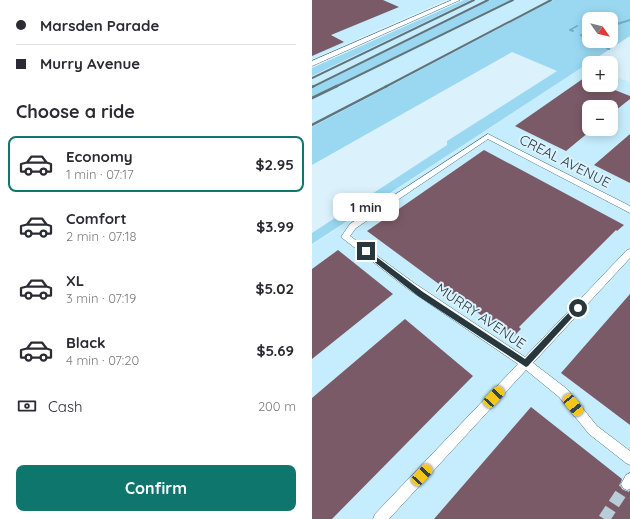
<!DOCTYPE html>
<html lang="en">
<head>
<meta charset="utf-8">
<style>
	body { margin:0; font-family:Quicksand,sans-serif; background:#f7f7f7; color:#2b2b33; height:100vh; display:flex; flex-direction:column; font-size:15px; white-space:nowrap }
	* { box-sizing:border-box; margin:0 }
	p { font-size:13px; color:#7c7c81 }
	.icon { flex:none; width:22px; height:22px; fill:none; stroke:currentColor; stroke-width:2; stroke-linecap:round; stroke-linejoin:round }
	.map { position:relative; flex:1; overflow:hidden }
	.sheet { display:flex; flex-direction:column; background:#fff; width:312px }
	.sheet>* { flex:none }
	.hud { display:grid; align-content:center; height:88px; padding:0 16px; background:#fff }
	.needle { width:26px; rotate:124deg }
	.fabs { position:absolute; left:270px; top:12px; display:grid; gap:8px }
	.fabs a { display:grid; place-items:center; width:36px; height:36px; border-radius:8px; background:#fff; box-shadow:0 2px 10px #0003; font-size:20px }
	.end { position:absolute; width:18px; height:18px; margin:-9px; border:5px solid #27373e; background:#fff; box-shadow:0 0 0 2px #fff }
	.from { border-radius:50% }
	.bubble { position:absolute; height:28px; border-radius:8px; background:#fff; box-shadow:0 2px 10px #0003; font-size:13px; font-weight:700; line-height:28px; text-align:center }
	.car { position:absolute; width:12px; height:24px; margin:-12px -6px; border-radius:5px; box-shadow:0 0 3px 1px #0007; background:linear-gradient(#f5c518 24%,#345 0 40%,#f5c518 0 76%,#345 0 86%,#f5c518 0) }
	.hud b { display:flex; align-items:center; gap:14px; height:38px; font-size:15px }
	.hud b+b { border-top:1px solid #e1e1e2 }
	.hud i { width:10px; height:10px; background:#2b2b33 }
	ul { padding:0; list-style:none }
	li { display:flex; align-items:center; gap:12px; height:56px; margin:0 8px 6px; padding:0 8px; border:2px solid transparent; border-radius:8px }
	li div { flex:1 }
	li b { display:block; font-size:15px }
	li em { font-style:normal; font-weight:700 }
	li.selected { border-color:#0f766e }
	li>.icon { width:36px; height:36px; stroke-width:1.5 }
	h2 { padding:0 16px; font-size:18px; line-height:48px }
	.pay { display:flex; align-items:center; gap:10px; height:44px; padding:0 16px; font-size:15px }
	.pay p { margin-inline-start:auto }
	.action { display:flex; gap:8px; margin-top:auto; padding:8px 16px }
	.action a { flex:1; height:46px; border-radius:8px; background:#0f766e; color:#fff; font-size:16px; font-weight:700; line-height:46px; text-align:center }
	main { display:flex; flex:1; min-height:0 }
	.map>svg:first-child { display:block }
	.built { fill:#c6edfd; fill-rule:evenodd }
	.green { fill:#9ad8f2; fill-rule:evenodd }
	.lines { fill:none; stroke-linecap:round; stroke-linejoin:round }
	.stream { stroke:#6cb1cc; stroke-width:2 }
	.building { fill:#7b5a68 }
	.minor-tunnel { stroke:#b7cdd7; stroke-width:12; stroke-dasharray:12 6; stroke-linecap:butt }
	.minor-casing { stroke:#4b707e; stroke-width:1 }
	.major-casing { stroke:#4b707e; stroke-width:1 }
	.minor { fill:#fff; fill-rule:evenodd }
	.major { fill:#fff; fill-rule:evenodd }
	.rail-far1 { stroke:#61737b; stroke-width:2 }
	.rail { stroke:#61737b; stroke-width:2.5 }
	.route { fill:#27373e }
	.labels { text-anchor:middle; stroke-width:4; stroke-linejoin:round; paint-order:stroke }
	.street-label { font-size:14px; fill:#27373e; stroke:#dbf2fd }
</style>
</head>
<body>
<main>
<section class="sheet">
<div class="hud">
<b><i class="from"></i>Marsden Parade</b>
<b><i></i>Murry Avenue</b>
</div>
<h2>Choose a ride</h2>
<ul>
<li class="selected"><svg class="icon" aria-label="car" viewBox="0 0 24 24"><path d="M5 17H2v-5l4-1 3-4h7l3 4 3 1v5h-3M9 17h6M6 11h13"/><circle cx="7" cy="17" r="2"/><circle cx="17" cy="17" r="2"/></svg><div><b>Economy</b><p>1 min · 07:17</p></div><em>$2.95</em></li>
<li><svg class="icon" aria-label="car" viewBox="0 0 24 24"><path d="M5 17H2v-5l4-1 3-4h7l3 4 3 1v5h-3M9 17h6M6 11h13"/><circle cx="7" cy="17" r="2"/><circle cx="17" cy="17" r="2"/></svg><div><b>Comfort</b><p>2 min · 07:18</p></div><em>$3.99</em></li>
<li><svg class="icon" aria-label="car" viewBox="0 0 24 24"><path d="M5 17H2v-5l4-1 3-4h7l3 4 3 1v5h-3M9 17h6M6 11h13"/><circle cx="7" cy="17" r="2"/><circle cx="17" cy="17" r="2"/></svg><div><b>XL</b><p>3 min · 07:19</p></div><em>$5.02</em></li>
<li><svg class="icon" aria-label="car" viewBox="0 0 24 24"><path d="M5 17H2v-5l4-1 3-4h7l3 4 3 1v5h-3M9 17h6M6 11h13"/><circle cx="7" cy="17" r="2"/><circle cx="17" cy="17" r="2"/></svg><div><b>Black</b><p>4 min · 07:20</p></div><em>$5.69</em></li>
</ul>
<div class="pay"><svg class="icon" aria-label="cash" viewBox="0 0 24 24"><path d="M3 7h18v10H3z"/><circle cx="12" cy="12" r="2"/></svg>Cash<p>200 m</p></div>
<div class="action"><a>Confirm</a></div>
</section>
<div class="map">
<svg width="318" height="519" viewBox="0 0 318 519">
	<rect width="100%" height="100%" fill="#dbf2fd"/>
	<path class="built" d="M0 0H134L0 59Z
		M159 0H178L0 88V77Z
		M199 0H241L0 127V97Z
		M274 65 277 66V85H299V75L318 82V519H0V245ZM277 107H299V129H277Z"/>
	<path class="green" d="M152 0H159L0 76V68Z
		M178 0H199L0 97V88Z
		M241 0H318V36L0 244V233L135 145V141L245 71 200 52 0 165V127ZM277 19H299V41H277Z"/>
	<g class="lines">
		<path class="stream" d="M299 26 318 20
			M261 31 258 30 265 26
			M269 35 277 39
			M289 45 292 46
			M295 48 297 49"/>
	</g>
	<path class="building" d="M0 0H71L87 7 19 35 32 42 0 56Z
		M272 78 277 80V85H290L318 96V99L299 114V107H277V132L254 151 203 126Z
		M318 134V183L282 165Z
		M172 150 312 225 305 231 304 230 207 327 209 329 200 338 55 231Z
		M26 250 81 294 0 359V269Z
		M318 294V425L249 373Z
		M93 319 161 376 20 519H0V398Z
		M219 407 310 479 308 485 310 489 314 491H318V519H122Z"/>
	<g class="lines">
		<path class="minor-tunnel" d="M292 519 315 484"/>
		<defs>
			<path id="minor" d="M176 134 318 206V213L176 139 44 228 38 236 102 283 213 357 315 250 318 249V258L221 363 255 389 285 426 318 451V465L314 463 277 434 247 397 214 370 77 519H61L63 514 206 364 96 289 29 237 38 224Z
				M318 473V489L315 490 311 488 309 484 314 475Z"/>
			<path id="major" d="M140 0H148L0 66V61Z"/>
		</defs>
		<use href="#minor" class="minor-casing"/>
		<use href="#major" class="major-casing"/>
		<use href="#minor" class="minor"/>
		<use href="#major" class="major"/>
		<path class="rail-far1" d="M0 78 162 0
			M0 87 176 0
			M23 87 201 0
			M73 87 239 0"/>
		<path class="rail" d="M0 87 2 86
			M0 98 25 86
			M0 125 75 86"/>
	</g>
	<path class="route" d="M54 249 111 292 213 359 263 306H268L269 308 216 366 214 367 106 296 51 253 50 251Z"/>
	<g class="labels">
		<g class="street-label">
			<text transform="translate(253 161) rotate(27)" y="5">CREAL AVENUE</text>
			<text transform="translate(169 316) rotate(34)" y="5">MURRY AVENUE</text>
		</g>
	</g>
</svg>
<div class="fabs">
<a><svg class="needle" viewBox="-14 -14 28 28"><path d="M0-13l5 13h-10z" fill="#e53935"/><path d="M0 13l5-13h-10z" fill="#7c7c81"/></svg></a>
<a>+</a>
<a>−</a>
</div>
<i class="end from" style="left:266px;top:308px"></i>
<i class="end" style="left:54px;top:251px"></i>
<div class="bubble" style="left:21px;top:193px;width:66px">1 min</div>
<i class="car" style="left:182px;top:397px;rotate:43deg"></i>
<i class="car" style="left:261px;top:405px;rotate:141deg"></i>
<i class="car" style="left:110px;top:475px;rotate:43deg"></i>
</div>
</main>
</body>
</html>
